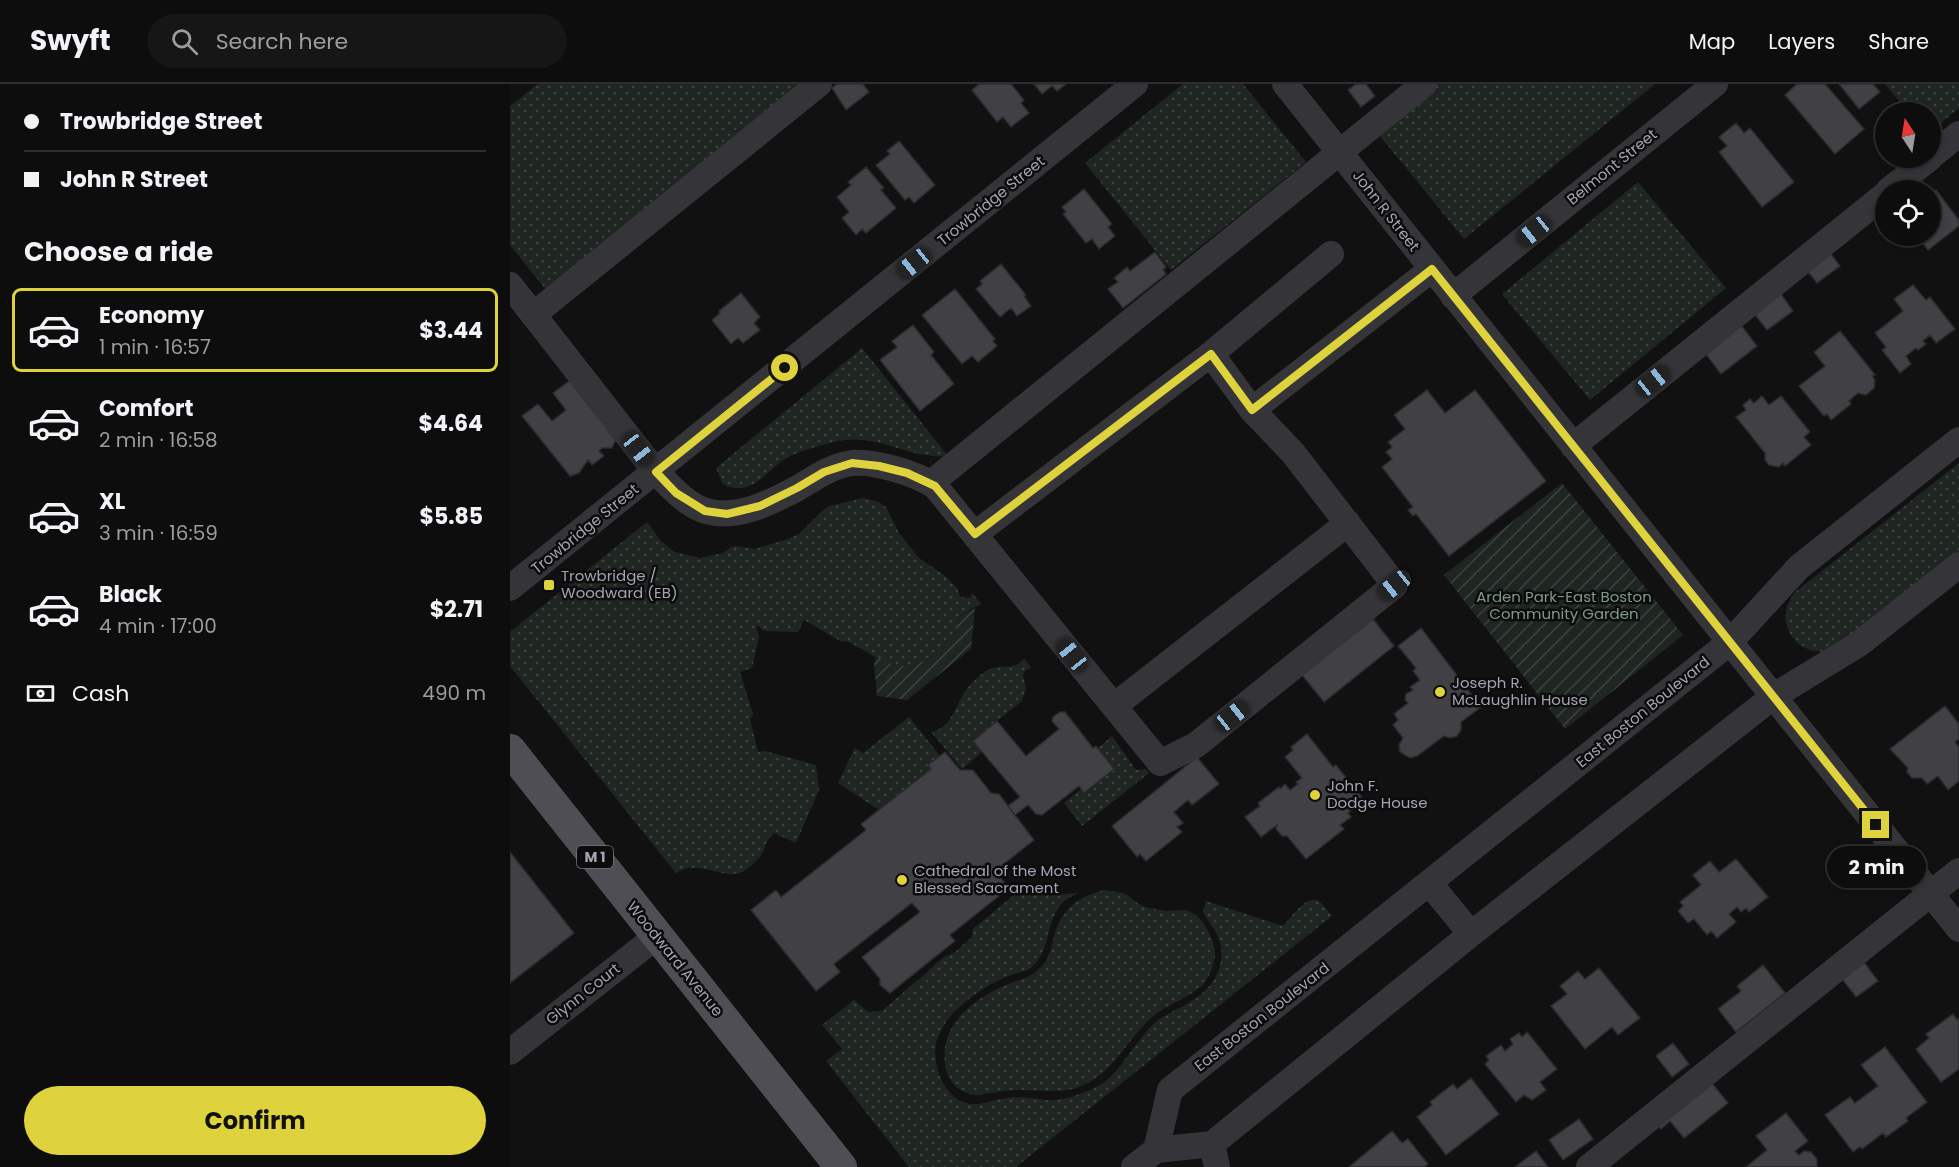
<!DOCTYPE html>
<html lang="en">
<head>
<meta charset="utf-8">
<style>
	body { margin:0; font-family:Poppins,sans-serif; background:#161617; color:#f1f3f6; height:100vh; display:flex; flex-direction:column; font-size:22px; white-space:nowrap }
	* { box-sizing:border-box; margin:0 }
	p { font-size:20px; color:#9a9c9e }
	.icon { flex:none; width:33px; height:33px; fill:none; stroke:currentColor; stroke-width:2; stroke-linecap:round; stroke-linejoin:round }
	.map { position:relative; flex:1; overflow:hidden }
	.panel { display:flex; flex-direction:column; background:#0d0d0e; width:510px }
	.panel>* { flex:none }
	.banner { display:grid; align-content:center; height:132px; padding:0 24px; background:#0d0d0e }
	.needle { width:39px; rotate:348deg }
	.controls { position:absolute; left:1365px; top:18px; display:grid; gap:12px }
	.controls a { display:grid; place-items:center; width:66px; height:66px; border-radius:50%; background:#0d0d0e; box-shadow:0 3px 9px #0003,0 0 0 2px #2d2d2e; font-size:30px }
	.end { position:absolute; width:27px; height:27px; margin:-14px; border:8px solid #ded33c; background:#111; box-shadow:0 0 0 3px #111 }
	.from { border-radius:50% }
	.bubble { position:absolute; height:42px; border-radius:21px; background:#0d0d0e; box-shadow:0 3px 9px #0003,0 0 0 2px #2d2d2e; font-size:20px; font-weight:700; line-height:42px; text-align:center }
	.car { position:absolute; width:18px; height:36px; margin:-18px -9px; border-radius:8px; box-shadow:0 0 4px 2px #0007; background:linear-gradient(#222 24%,#8ab4d8 0 40%,#222 0 76%,#8ab4d8 0 86%,#222 0) }
	.banner b { display:flex; align-items:center; gap:21px; height:57px; font-size:22px }
	.banner b+b { border-top:2px solid #2d2d2e }
	.banner i { width:15px; height:15px; background:#f1f3f6 }
	ul { padding:0; list-style:none }
	li { display:flex; align-items:center; gap:18px; height:84px; margin:0 12px 9px; padding:0 12px; border:3px solid transparent; border-radius:9px }
	li div { flex:1 }
	li b { display:block; font-size:22px }
	li em { font-style:normal; font-weight:700 }
	li.on { border-color:#ded33c }
	li>.icon { width:54px; height:54px; stroke-width:1.5 }
	h2 { padding:0 24px; font-size:27px; line-height:72px }
	.pay { display:flex; align-items:center; gap:15px; height:66px; padding:0 24px; font-size:22px }
	.pay p { margin-inline-start:auto }
	.button { display:flex; gap:12px; margin-top:auto; padding:12px 24px }
	.button a { flex:1; height:69px; border-radius:36px; background:#ded33c; color:#111; font-size:24px; font-weight:700; line-height:69px; text-align:center }
	header { display:flex; align-items:center; gap:36px; box-sizing:border-box; height:84px; padding:0 30px; background:#0d0d0e; border-bottom:2px solid #2d2d2e }
	header strong { font-size:28px }
	nav { display:flex; gap:33px; margin-inline-start:auto; font-size:21px }
	.search { width:420px; height:54px; background:#161617; display:flex; align-items:center; gap:15px; box-sizing:border-box; padding:0 21px; border-radius:33px; color:#9a9c9e; font-size:22px }
	main { display:flex; flex:1; min-height:0 }
	.map>svg:first-child { display:block }
	.grass { fill:url(#grass-dots) }
	.garden { fill:url(#garden-furrows) }
	.building { fill:#404045; stroke:#2c2b2e; stroke-width:1.5 }
	.lines { fill:none; stroke-linecap:round; stroke-linejoin:round }
	.minor { stroke:#353438; stroke-width:26 }
	.major { stroke:#4f4e55; stroke-width:32 }
	.route { stroke:#ded33c; stroke-width:8 }
	.poi-dot { fill:#ded33c; stroke:#0c0c0d; stroke-width:2 }
	.labels { text-anchor:middle; stroke-width:5; stroke-linejoin:round; paint-order:stroke }
	.shield { fill:#0c0c0d; stroke:#767680; stroke-width:1.5 }
	.shield-label { font-size:14px; font-weight:bold; fill:#a3a4b1 }
	.street-label { font-size:15px; fill:#a3a4b1; stroke:#0c0c0d }
	.poi-label { font-size:15px; fill:#a3a4b1; stroke:#0c0c0d; text-anchor:start }
	.park-label { font-size:15px; fill:#7c9b86; stroke:#0c0c0d }
</style>
</head>
<body>
<header>
<strong>Swyft</strong>
<div class="search"><svg class="icon" aria-label="search" viewBox="0 0 24 24"><circle cx="10" cy="10" r="6"/><path d="M15 15l6 6"/></svg>Search here</div>
<nav><a>Map</a><a>Layers</a><a>Share</a></nav>
</header>
<main>
<section class="panel">
<div class="banner">
<b><i class="from"></i>Trowbridge Street</b>
<b><i></i>John R Street</b>
</div>
<h2>Choose a ride</h2>
<ul>
<li class="on"><svg class="icon" aria-label="car" viewBox="0 0 24 24"><path d="M5 17H2v-5l4-1 3-4h7l3 4 3 1v5h-3M9 17h6M6 11h13"/><circle cx="7" cy="17" r="2"/><circle cx="17" cy="17" r="2"/></svg><div><b>Economy</b><p>1 min · 16:57</p></div><em>$3.44</em></li>
<li><svg class="icon" aria-label="car" viewBox="0 0 24 24"><path d="M5 17H2v-5l4-1 3-4h7l3 4 3 1v5h-3M9 17h6M6 11h13"/><circle cx="7" cy="17" r="2"/><circle cx="17" cy="17" r="2"/></svg><div><b>Comfort</b><p>2 min · 16:58</p></div><em>$4.64</em></li>
<li><svg class="icon" aria-label="car" viewBox="0 0 24 24"><path d="M5 17H2v-5l4-1 3-4h7l3 4 3 1v5h-3M9 17h6M6 11h13"/><circle cx="7" cy="17" r="2"/><circle cx="17" cy="17" r="2"/></svg><div><b>XL</b><p>3 min · 16:59</p></div><em>$5.85</em></li>
<li><svg class="icon" aria-label="car" viewBox="0 0 24 24"><path d="M5 17H2v-5l4-1 3-4h7l3 4 3 1v5h-3M9 17h6M6 11h13"/><circle cx="7" cy="17" r="2"/><circle cx="17" cy="17" r="2"/></svg><div><b>Black</b><p>4 min · 17:00</p></div><em>$2.71</em></li>
</ul>
<div class="pay"><svg class="icon" aria-label="cash" viewBox="0 0 24 24"><path d="M3 7h18v10H3z"/><circle cx="12" cy="12" r="2"/></svg>Cash<p>490 m</p></div>
<div class="button"><a>Confirm</a></div>
</section>
<div class="map">
<svg width="1449" height="1083" viewBox="0 0 1449 1083">
	<defs>
		<pattern id="grass-dots" width="8" height="8" patternUnits="userSpaceOnUse" patternTransform="scale(1.5)"><rect width="8" height="8" fill="#1f2622"/><path d="M2 2h.1M6 6h.1" fill="none" stroke="#3c4240" stroke-width="1.8" stroke-linecap="round"/></pattern>
		<pattern id="garden-furrows" width="10" height="10" patternUnits="userSpaceOnUse" patternTransform="scale(1.5)"><rect width="10" height="10" fill="#1f2622"/><path d="M-1 1l2-2M0 10L10 0M9 11l2-2" fill="none" stroke="#3c4240"/></pattern>
	</defs>
	<rect width="100%" height="100%" fill="#111112"/>
	<path class="grass" d="M28 0H295L37 207 0 161V22Z
		M673 0H733L796 78 661 186 575 79Z
		M924 0H1145L954 155 866 47Z
		M1375 0H1449V24L1421 47 1420 28H1398Z
		M1128 98 1216 204 1080 316 992 210Z
		M352 264 438 372C392 375 366 344 316 360 302 364 289 367 277 374 256 386 241 415 213 400L206 384Z
		M1449 379V468L1326 564C1301 576 1272 556 1276 527 1276 521 1281 515 1284 509Z
		M353 414 369 418 376 423 389 449 409 474 434 491 447 504 450 513 460 514 462 509 471 520C465 524 452 528 448 535 446 539 447 545 445 549 436 566 406 585 387 583 379 582 347 562 337 557L332 558 294 536 288 548 255 547 248 542 246 543 249 553 242 584 230 588 243 630 240 635 248 668 255 667 306 681 309 706 286 759 264 749C257 755 256 760 253 768 250 774 242 781 237 785 217 801 191 773 166 789L0 582V548L137 438 151 457 165 468 190 474 213 469 221 463 226 462 244 465 275 456 289 450 312 427 319 422Z
		M514 574 521 584 515 587 513 591 516 604 512 617 463 656 472 668 452 685 421 648C445 644 446 614 462 599 467 594 473 588 480 585 493 580 506 587 514 574Z
		M399 633 430 672 418 681 421 685 369 726 328 699 345 664 353 669Z
		M602 652 626 686 636 685 639 689 572 742 554 719 571 705 574 708 604 686 588 664Z
		M515 802 543 811 568 809C562 812 554 816 550 822 536 839 540 868 522 883 516 888 508 888 501 891 482 897 450 919 438 935 434 941 428 952 426 959 422 982 435 1017 461 1020 474 1021 485 1015 497 1014 511 1012 524 1015 538 1016 555 1017 575 1009 590 1001 609 991 629 951 647 937 659 928 674 923 686 914 705 902 717 877 709 855 706 846 698 837 693 828L696 817 773 842C781 835 797 808 810 818 814 821 818 828 822 832L506 1083H399L316 977 332 965 312 941 344 916 358 928 372 927 434 873 445 868 462 853 463 845Z
		M595 806C602 808 611 807 617 811 623 815 628 821 636 823 643 825 651 826 658 827 665 827 674 825 681 828 693 834 705 856 705 870 705 879 700 892 694 899 681 914 656 920 641 934 618 955 603 988 574 1001 552 1011 530 1005 507 1006 494 1006 480 1010 466 1011 456 1011 445 1004 440 995 434 986 434 974 435 964 439 932 472 910 501 899 510 895 522 893 529 885 539 876 541 865 544 852 552 825 568 812 595 806Z"/>
	<path class="garden" d="M1052 399 1173 551 1055 645 934 491Z
		M465 524 461 565 397 616 367 612 364 579 367 572C396 594 423 576 443 551 446 547 446 543 447 538 450 530 458 528 465 524Z"/>
	<path class="building" d="M327 0H353L359 8 336 26 322 4Z
		M469 0H501L514 16 511 19 519 29 501 43 493 33 487 38 462 6Z
		M524 0H556L547 7 542 2 532 10Z
		M846 0H856L865 12 851 23 838 6Z
		M1287 0H1315L1354 45 1325 70 1275 11Z
		M1329 0H1363L1370 8 1349 25Z
		M1226 39 1234 49 1240 44 1284 98 1252 123 1209 68 1217 62 1209 53Z
		M389 57 425 101 404 119 399 113 395 116 366 81 380 70 377 67Z
		M356 83 374 104 371 106 386 124 356 149 352 145 346 151 332 134 339 128 327 113 341 101 338 98Z
		M574 105 602 140 598 143 605 152 589 165 582 155 576 159 553 130 556 128 552 123Z
		M1426 106 1449 136V142L1418 166 1407 152H1420V110Z
		M1318 166 1330 182 1307 199 1295 184Z
		M645 168 656 183 653 186 656 190 613 224 598 205 608 198 604 194 617 183 620 187Z
		M491 180 516 211 514 212 521 222 507 232 501 224 490 233 466 205 472 200 470 197Z
		M1403 201 1416 216 1420 213 1445 245 1426 259 1420 251 1413 257 1416 260 1408 266 1406 264 1396 272 1401 280 1390 289 1372 266 1376 263 1365 249 1393 227 1384 215Z
		M445 205 485 255 483 257 487 262 468 278 462 272 452 280 412 231Z
		M1269 207 1283 227 1257 246 1242 227Z
		M231 209 250 233 244 239 250 246 233 259 228 254 221 260 202 236 210 229 209 227Z
		M1228 237 1247 262 1211 290 1192 265Z
		M403 241 424 268 421 271 444 300 410 327 370 276 387 263 382 257Z
		M1330 247 1365 291 1362 292 1365 296 1364 304 1356 311 1348 309 1339 317 1341 320 1321 336 1317 330 1314 332 1289 302 1315 282 1304 268Z
		M62 295 107 353 102 364H92L89 367 94 372 82 381 78 376 69 389 60 392 12 332 28 320 42 337 56 326 43 309Z
		M917 306 935 329 965 306 1036 397 939 472 906 430 903 432 898 426 903 423 872 383 882 375 876 368 882 363 878 358 895 345 884 331Z
		M1252 312 1259 321 1271 312 1300 348 1294 353 1301 361 1275 382 1273 379 1269 383 1259 381 1255 376V369L1226 333 1236 326 1233 321 1240 315 1244 319Z
		M863 535 884 562 814 618 792 591Z
		M911 544 971 623 951 638V646L947 652 940 654 934 652 907 672 900 674 890 668 889 661 893 654 883 641 888 636 884 630 898 619 895 616 896 610 903 606 900 603 910 596 903 587 906 584 888 562Z
		M1435 622 1449 640V655L1445 658 1449 663V697L1438 706 1428 692 1417 700 1412 694H1402L1397 688 1398 684 1380 665Z
		M550 628H555L583 664 586 662 604 685 574 709 569 702 532 731 526 730 518 721 505 731 498 722 510 713 463 657 487 637 516 672 549 645 542 637 543 633Z
		M797 650 823 683 826 681 854 716 838 729 841 733 830 741 834 745 796 775 777 752H772L766 745 767 741 751 753 735 733 750 722 748 719 769 703 770 705 775 700 780 706 788 700 786 698 792 694 775 673 783 666 781 663Z
		M435 668 450 686H463L481 709 489 710 524 756 485 787 499 804 440 851 445 857 380 909 370 901V895L352 873 410 828 402 819 324 880 330 888 306 907 241 826 266 806 271 813 356 746 351 740 421 685 418 681Z
		M687 673 709 700 682 721 678 716 664 728 673 739 667 743 672 748 636 777 630 770 627 773 602 742Z
		M0 768 64 849 0 899Z
		M1226 775 1258 813 1239 828 1236 824 1231 828 1227 823 1219 830 1226 838 1207 854 1201 847 1197 851 1184 835 1178 839 1168 827 1173 822 1170 818 1191 801 1183 791 1200 777 1209 788Z
		M1351 874 1368 897 1346 913 1329 891Z
		M1253 881 1275 909 1226 948 1208 925 1231 907 1227 902Z
		M1089 884 1130 934 1108 951 1102 943 1075 965 1041 922 1057 910 1050 902 1068 887 1075 895Z
		M1443 930 1447 936 1449 934V985L1431 998 1406 965 1419 954 1416 950Z
		M1017 948 1047 985 1030 998 1036 1006 1022 1016 1014 1011 1006 1018 975 980 979 976 976 972 991 961 995 967 1003 960 1000 955 1009 949 1012 953Z
		M1163 959 1179 980 1162 993 1146 972Z
		M1375 963 1417 1018 1396 1034 1398 1037 1376 1053 1373 1049 1352 1065 1350 1063 1343 1068 1315 1031 1340 1013 1345 1019 1368 1002 1351 981Z
		M1197 993 1218 1019 1174 1054 1160 1037 1151 1045 1145 1038Z
		M961 994 989 1030 936 1071 907 1033 922 1021 920 1018 943 1000 947 1005Z
		M1276 1029 1298 1057 1285 1067 1289 1071 1294 1067 1301 1068 1307 1075V1083H1236L1257 1066 1246 1052Z
		M1069 1035 1083 1055 1053 1076 1039 1056Z
		M882 1047 892 1059 898 1055 918 1080 914 1083H839Z
		M1026 1067 1038 1083H1005Z"/>
	<g class="lines">
		<path class="minor" d="M775 0 1449 845
			M1420 73 1449 50
			M1379 106 1420 74
			M0 201 146 388C160 402 176 421 196 427 227 436 262 418 288 404 305 394 321 382 342 379 365 377 405 389 425 402L650 679 686 661 885 501 783 369 742 326 701 270 465 450
			M943 212 1205 0
			M23 231 309 0
			M701 270 821 170
			M742 326 922 185
			M1063 362 1376 110
			M421 399 914 0
			M0 504 625 0
			M604 622 838 439
			M920 800 961 850
			M0 968 147 852
			M702 1060 707 1083
			M646 1066 660 1006 1220 558 1289 483 1449 356
			M624 1083 646 1066 702 1060 961 850 1264 612 1349 560 1449 481
			M1079 1083 1449 787"/>
		<path class="major" d="M0 666 331 1083"/>
	</g>
	<g class="lines">
		<path class="route" d="M275 284 146 388 166 409 195 427 217 430 250 422 287 404 314 388 342 379 369 382 397 389 425 402 465 450 701 270 742 326 922 185 1366 741"/>
	</g>
	<g class="poi-dot">
		<rect x="33" y="495" width="12" height="12" rx="3"/>
		<circle cx="930" cy="608" r="6"/>
		<circle cx="805" cy="711" r="6"/>
		<circle cx="392" cy="796" r="6"/>
	</g>
	<g class="labels">
		<rect class="shield" x="67" y="762" width="36" height="22" rx="4.5"/>
		<g class="shield-label">
			<text x="85" y="778">M 1</text>
		</g>
		<g class="street-label">
			<text transform="translate(1102 83) rotate(-39)" y="5">Belmont Street</text>
			<text transform="translate(481 117) rotate(-39)" y="5">Trowbridge Street</text>
			<text transform="translate(876 127) rotate(52)" y="5">John R Street</text>
			<text transform="translate(75 445) rotate(-39)" y="5">Trowbridge Street</text>
			<text transform="translate(1133 628) rotate(-39)" y="5">East Boston Boulevard</text>
			<text transform="translate(165 875) rotate(51)" y="5">Woodward Avenue</text>
			<text transform="translate(73 910) rotate(-38)" y="5">Glynn Court</text>
			<text transform="translate(752 933) rotate(-38)" y="5">East Boston Boulevard</text>
		</g>
		<g class="poi-label">
			<text x="51" y="497">Trowbridge /<tspan x="51" dy="17">Woodward (EB)</tspan></text>
			<text x="942" y="604">Joseph R.<tspan x="942" dy="17">McLaughlin House</tspan></text>
			<text x="817" y="707">John F.<tspan x="817" dy="17">Dodge House</tspan></text>
			<text x="404" y="792">Cathedral of the Most<tspan x="404" dy="17">Blessed Sacrament</tspan></text>
		</g>
		<g class="park-label">
			<text x="1054" y="518">Arden Park-East Boston<tspan x="1054" dy="17">Community Garden</tspan></text>
		</g>
	</g>
</svg>
<div class="controls">
<a><svg class="needle" viewBox="-14 -14 28 28"><path d="M0-13l5 13h-10z" fill="#e53935"/><path d="M0 13l5-13h-10z" fill="#9a9c9e"/></svg></a>
<a><svg class="icon" aria-label="locate" viewBox="0 0 24 24"><circle cx="12" cy="12" r="6"/><path d="M12 2v4M12 18v4M2 12h4M18 12h4"/></svg></a>
</div>
<i class="end from" style="left:275px;top:284px"></i>
<i class="end" style="left:1366px;top:741px"></i>
<div class="bubble" style="left:1317px;top:762px;width:99px">2 min</div>
<i class="car" style="left:1024px;top:147px;rotate:231deg"></i>
<i class="car" style="left:404px;top:179px;rotate:231deg"></i>
<i class="car" style="left:1143px;top:297px;rotate:51deg"></i>
<i class="car" style="left:128px;top:365px;rotate:142deg"></i>
<i class="car" style="left:885px;top:501px;rotate:231deg"></i>
<i class="car" style="left:562px;top:571px;rotate:321deg"></i>
<i class="car" style="left:722px;top:632px;rotate:51deg"></i>
</div>
</main>
</body>
</html>
